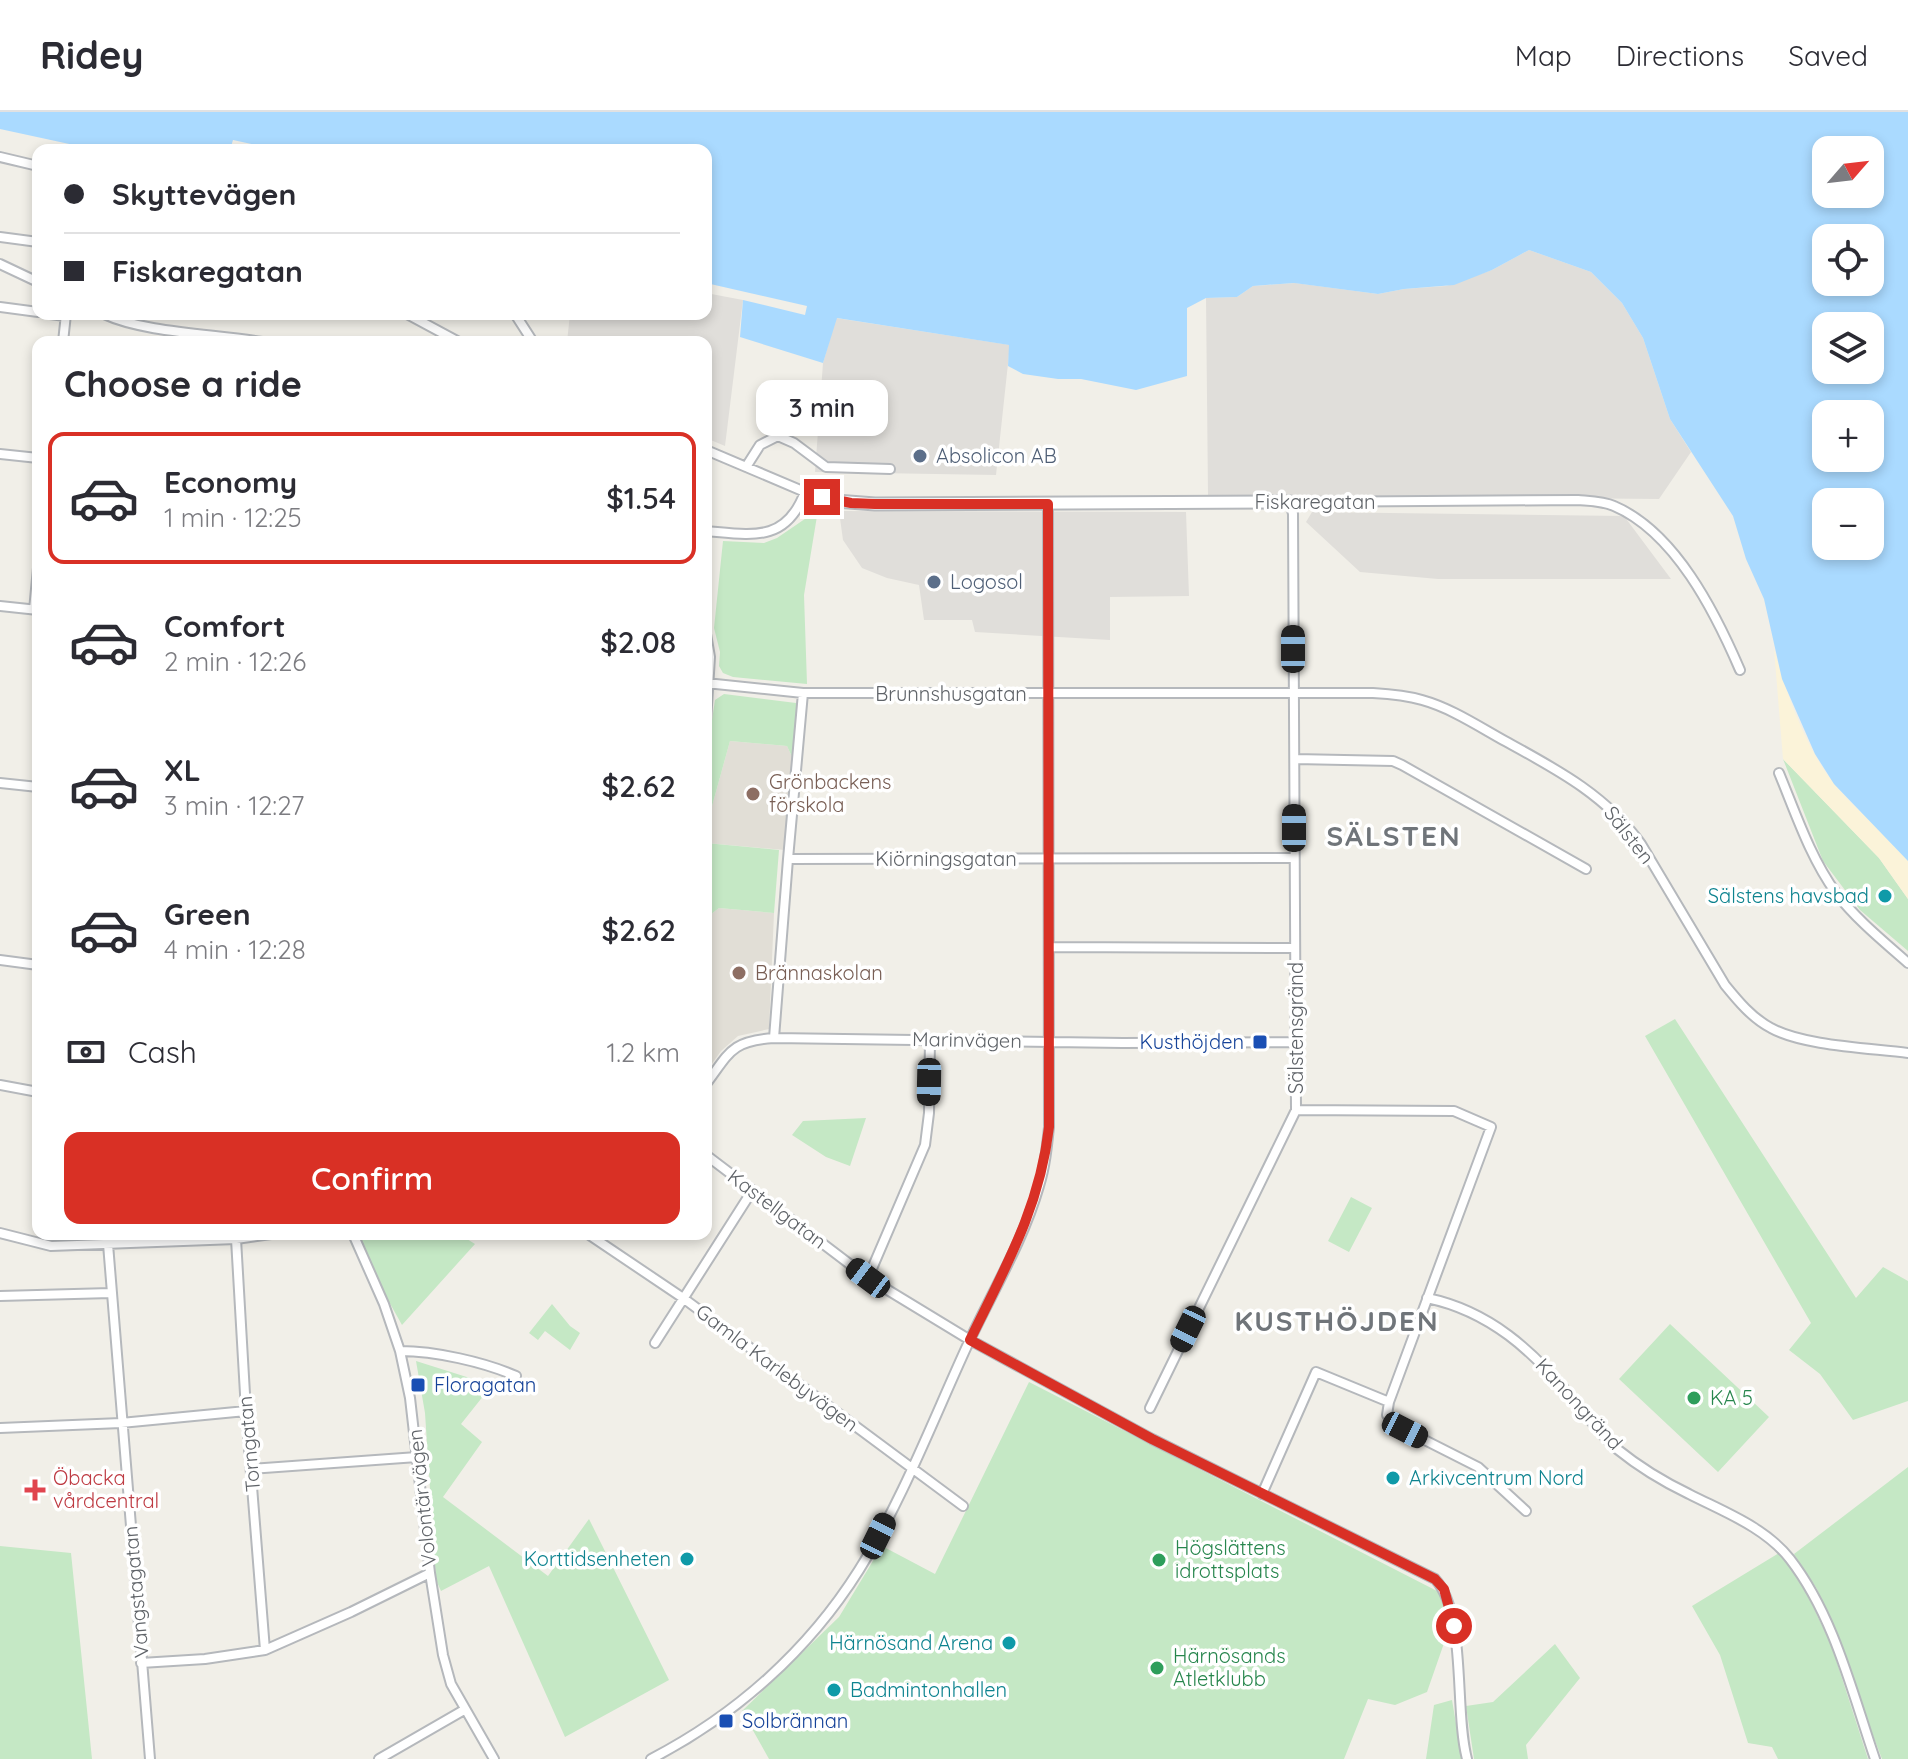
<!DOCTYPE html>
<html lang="en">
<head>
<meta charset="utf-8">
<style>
	body { margin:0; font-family:Quicksand,sans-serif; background:#f2f2f3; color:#2b2b33; height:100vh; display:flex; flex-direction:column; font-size:30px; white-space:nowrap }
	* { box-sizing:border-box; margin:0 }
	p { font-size:26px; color:#7c7c81 }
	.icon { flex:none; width:44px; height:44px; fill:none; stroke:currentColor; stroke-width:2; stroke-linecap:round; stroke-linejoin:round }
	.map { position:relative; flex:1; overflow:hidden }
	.side { position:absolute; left:32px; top:224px; width:680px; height:904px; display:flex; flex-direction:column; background:#fff; border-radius:16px; box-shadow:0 4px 12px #0003 }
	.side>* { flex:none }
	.banner { position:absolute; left:32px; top:32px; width:680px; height:176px; border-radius:16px; box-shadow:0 4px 12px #0003; display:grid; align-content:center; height:176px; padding:0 32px; background:#fff }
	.needle { width:52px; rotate:62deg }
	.fabs { position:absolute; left:1812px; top:24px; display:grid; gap:16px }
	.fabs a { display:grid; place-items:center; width:72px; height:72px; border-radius:16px; background:#fff; box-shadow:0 4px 12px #0003; font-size:40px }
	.end { position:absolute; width:36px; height:36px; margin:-18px; border:10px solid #d93025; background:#fff; box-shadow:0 0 0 4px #fff }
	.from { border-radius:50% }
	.bubble { position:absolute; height:56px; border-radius:16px; background:#fff; box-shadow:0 4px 12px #0003; font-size:26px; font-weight:600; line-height:56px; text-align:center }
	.car { position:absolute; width:24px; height:48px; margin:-24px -12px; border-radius:10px; box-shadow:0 0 6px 2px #0007; background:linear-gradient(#222 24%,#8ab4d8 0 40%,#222 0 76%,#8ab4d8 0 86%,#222 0) }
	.banner b { display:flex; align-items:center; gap:28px; height:76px; font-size:30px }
	.banner b+b { border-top:2px solid #e1e1e2 }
	.banner i { width:20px; height:20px; background:#2b2b33 }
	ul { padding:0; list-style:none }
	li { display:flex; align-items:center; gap:24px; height:132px; margin:0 16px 12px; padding:0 16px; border:4px solid transparent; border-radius:16px }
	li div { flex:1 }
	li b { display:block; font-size:30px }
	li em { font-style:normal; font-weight:600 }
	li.active { border-color:#d93025 }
	li>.icon { width:72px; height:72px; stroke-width:1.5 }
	h2 { padding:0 32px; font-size:36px; line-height:96px }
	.pay { display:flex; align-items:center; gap:20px; height:88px; padding:0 32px; font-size:30px }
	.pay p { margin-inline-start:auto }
	.button { display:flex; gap:16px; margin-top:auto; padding:16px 32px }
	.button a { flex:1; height:92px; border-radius:16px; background:#d93025; color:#fff; font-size:32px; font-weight:600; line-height:92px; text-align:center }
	header { display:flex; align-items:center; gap:48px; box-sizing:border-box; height:112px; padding:0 40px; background:#fff; border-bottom:2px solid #e1e1e2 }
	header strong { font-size:38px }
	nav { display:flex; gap:44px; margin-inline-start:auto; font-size:28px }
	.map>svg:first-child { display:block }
	.industrial { fill:#e0deda }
	.education { fill:#e1ded6 }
	.green { fill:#c5e8c5 }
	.sand { fill:#fbf3d9 }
	.water { fill:#aadaff; fill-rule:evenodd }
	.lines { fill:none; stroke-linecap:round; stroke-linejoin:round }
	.minor-casing { stroke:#b5b8bc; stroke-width:12 }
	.tertiary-casing { stroke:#b5b8bc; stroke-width:15 }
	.minor { stroke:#fff; stroke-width:8 }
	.tertiary { stroke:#fff; stroke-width:11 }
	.route { stroke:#d93025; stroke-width:10 }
	.service-dot { fill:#5c6f8a; stroke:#fff; stroke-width:3 }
	.education-dot { fill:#8d6e63; stroke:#fff; stroke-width:3 }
	.culture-dot { fill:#0f9aa8; stroke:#fff; stroke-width:3 }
	.transit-dot { fill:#1a4fb4; stroke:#fff; stroke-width:3 }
	.leisure-dot { fill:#2e9e5b; stroke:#fff; stroke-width:3 }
	.health-dot { fill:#e0444e; stroke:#fff; stroke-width:3 }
	.labels { text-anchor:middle; stroke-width:7; stroke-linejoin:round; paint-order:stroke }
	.service-label { font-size:20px; fill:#4e5e75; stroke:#fff; text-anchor:start }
	.street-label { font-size:20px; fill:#5f6368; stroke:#fff }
	.education-label { font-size:20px; fill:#785e54; stroke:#fff; text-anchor:start }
	.culture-label { font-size:20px; fill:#0d838f; stroke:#fff; text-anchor:end }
	.transit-label { font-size:20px; fill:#164399; stroke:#fff; text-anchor:start }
	.leisure-label { font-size:20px; fill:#27864d; stroke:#fff; text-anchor:start }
	.health-label { font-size:20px; fill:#be3a42; stroke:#fff; text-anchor:start }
	.district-label { font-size:28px; font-weight:bold; letter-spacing:2px; fill:#70757a; stroke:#fff }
</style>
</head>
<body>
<header>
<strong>Ridey</strong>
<nav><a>Map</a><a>Directions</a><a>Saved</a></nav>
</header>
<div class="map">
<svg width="1908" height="1647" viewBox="0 0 1908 1647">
	<rect width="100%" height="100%" fill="#f1efe8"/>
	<path class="industrial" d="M1529 138 1591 160 1622 191 1643 226 1670 307 1691 340 1659 387 1208 383 1206 186 1237 185 1253 174 1295 171 1378 182 1404 177 1446 174 1492 158Z
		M706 181 743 188 725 334 706 326V230H567L570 202H706Z
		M836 206 1010 233 996 363 815 360 823 251Z
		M839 399 1186 400 1189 484 1110 485V528L975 520 972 508H924L919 473 887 466 862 456 843 428Z
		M1312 400 1624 404 1671 467H1438L1360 460 1306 410Z"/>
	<path class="education" d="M730 629 787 634 793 647 785 738 706 731V716Z
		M719 796 774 801 769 917 738 924 721 939 706 960V806Z"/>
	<path class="green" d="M818 398 804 483 807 572 733 565 723 561 719 554 720 540 714 516 723 429 764 431 777 426Z
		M724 582 796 591 799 595 793 647 787 634 730 629 706 716V648L715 588Z
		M1783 647 1879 746 1908 787V839L1860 798 1823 749Z
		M706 731 779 738 774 801 719 796 706 806Z
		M1675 907 1856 1186 1883 1155 1908 1169V1289L1853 1308 1820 1262 1789 1238 1811 1211 1645 924Z
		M866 1006 850 1054 826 1045 792 1023 803 1009Z
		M1351 1085 1372 1096 1349 1140 1328 1129Z
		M359 1122H459L475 1132 402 1213 374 1163Z
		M552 1192 570 1214 580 1221 570 1238 545 1219 538 1228 529 1221Z
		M1670 1212 1769 1305 1718 1360 1619 1267Z
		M416 1249 492 1273 461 1312 482 1330 443 1385 548 1464 589 1407 669 1568 565 1625 489 1454 441 1479 436 1468 425 1301Z
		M1029 1270 1439 1480 1450 1514 1427 1580 1395 1593 1368 1587 1344 1647H769L742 1599 839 1505 882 1434 935 1462Z
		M1908 1355V1647H1882L1817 1477 1794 1442Z
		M0 1434 71 1441 92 1647H0Z
		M1779 1441 1802 1472 1831 1532 1868 1647H1778L1772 1635 1748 1631 1720 1543 1692 1494Z
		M1555 1532 1580 1566 1526 1633 1528 1647H1474L1466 1594 1493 1590Z
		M1452 1588 1462 1647H1426L1434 1593Z"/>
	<path class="sand" d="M1774 537C1786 581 1806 637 1835 673 1857 700 1887 721 1908 749V787L1879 746 1783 647Z"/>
	<path class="water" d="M0 0H1908V749L1834 672 1815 642 1782 567 1764 487 1746 447 1733 404 1670 307 1643 226 1622 191 1591 160 1529 138 1492 158 1454 173 1404 177 1378 182 1294 171 1253 174 1237 185 1206 186 1187 196V264L1136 278 1081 267H1058L1023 262 1008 254 1009 233 837 206 823 251 740 225 743 188 805 203 807 194 706 171V38H280L233 28 230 38H97L0 17ZM1826 38H1870V82H1826ZM1826 126H1870V170H1826ZM1826 214H1870V258H1826ZM1826 302H1870V346H1826ZM1826 390H1870V434H1826Z"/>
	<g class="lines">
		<defs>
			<path id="minor" d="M0 45 38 54
				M0 125 38 130
				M0 152 38 170
				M0 195 38 200
				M50 202 65 204
				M104 202C144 221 216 222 262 230
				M407 202 459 230
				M515 202 533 230
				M63 230 66 202
				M706 338 805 380C786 431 752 423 706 419
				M0 342 38 346
				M746 355 760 333 778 324 794 331 826 355 890 357
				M0 494 38 498
				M34 498 38 456
				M706 522 710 545 706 609
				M706 571 803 581H1373C1390 582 1405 583 1422 588 1451 596 1478 614 1505 629 1556 657 1606 683 1641 732L1725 873C1738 889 1752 906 1771 916 1803 934 1870 936 1908 941
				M1295 647 1393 649 1402 653 1586 757
				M1779 661C1796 702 1810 745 1836 781 1856 807 1883 829 1908 851
				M0 671 38 675
				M788 747 803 581
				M1050 835 1295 836
				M0 848 38 853
				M774 926 788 747 1293 746
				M706 972C730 940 731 929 774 926L1123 931 1295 930
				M0 973 38 980
				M1296 998 1454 999 1491 1015 1389 1290
				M706 1043 868 1166 970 1228 1152 1327 1435 1467C1467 1501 1454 1598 1467 1647
				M0 1121 51 1134 236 1127 271 1122
				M110 1122 108 1132 150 1647
				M353 1122 384 1192 400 1239 410 1286 430 1461 443 1543 451 1572 494 1647
				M588 1122 683 1186 963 1394
				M236 1127 246 1299 265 1538
				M868 1166 925 1033 929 1001 930 927
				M0 1184 111 1181
				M1427 1186C1490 1199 1533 1239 1573 1287 1587 1303 1600 1323 1617 1337 1638 1354 1664 1370 1689 1382 1724 1400 1765 1415 1790 1447 1834 1504 1852 1580 1875 1647
				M655 1231 752 1079
				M400 1239C435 1239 484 1250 516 1264
				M1150 1296 1296 998 1293 402 1290 390 1578 388C1589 389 1603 389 1614 394 1675 420 1715 500 1740 558
				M0 1316 121 1311 246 1299
				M251 1357 417 1345
				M1262 1382 1316 1260 1389 1290 1387 1303 1395 1313 1478 1355 1526 1399
				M141 1551 205 1547 265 1538 351 1500 430 1461
				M379 1647 464 1598
				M651 1647C736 1603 808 1539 859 1458 902 1389 933 1308 967 1234 991 1182 1023 1130 1039 1074 1045 1055 1047 1035 1049 1015L1048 392"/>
			<path id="tertiary" d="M805 380 836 389 875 392 1290 390"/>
		</defs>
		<use href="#minor" class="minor-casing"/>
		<use href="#tertiary" class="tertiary-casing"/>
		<use href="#minor" class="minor"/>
		<use href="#tertiary" class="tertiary"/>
	</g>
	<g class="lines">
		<path class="route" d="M822 385 851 391 875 392H1048L1049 1015C1040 1095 1005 1156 970 1228L1152 1327 1435 1467 1444 1477 1454 1514"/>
	</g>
	<g class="service-dot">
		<circle cx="920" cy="344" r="8"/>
		<circle cx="934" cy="470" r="8"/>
	</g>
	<g class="education-dot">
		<circle cx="753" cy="682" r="8"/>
		<circle cx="739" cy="861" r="8"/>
	</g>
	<g class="culture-dot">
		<circle cx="1885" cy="784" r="8"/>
		<circle cx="1393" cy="1366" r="8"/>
		<circle cx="687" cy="1447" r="8"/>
		<circle cx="1009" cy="1531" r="8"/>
		<circle cx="834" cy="1578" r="8"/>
	</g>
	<g class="transit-dot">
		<rect x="1252" y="922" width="16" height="16" rx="4"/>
		<rect x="410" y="1265" width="16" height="16" rx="4"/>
		<rect x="718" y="1601" width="16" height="16" rx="4"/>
	</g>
	<g class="leisure-dot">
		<circle cx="1694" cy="1286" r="8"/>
		<circle cx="1159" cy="1448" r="8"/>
		<circle cx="1157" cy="1556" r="8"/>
	</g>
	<path class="health-dot" d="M31 1366h8v8h8v8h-8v8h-8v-8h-8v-8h8z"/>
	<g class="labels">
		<g class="service-label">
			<text x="936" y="351">Absolicon AB</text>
			<text x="950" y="477">Logosol</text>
		</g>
		<g class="street-label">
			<text x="1315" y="397">Fiskaregatan</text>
			<text x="951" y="589">Brunnshusgatan</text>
			<text transform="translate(1629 723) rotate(52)" y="7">Sälsten</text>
			<text x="946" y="754">Kiörningsgatan</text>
			<text transform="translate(1296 916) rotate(-90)" y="7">Sälstensgränd</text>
			<text transform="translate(967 928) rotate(1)" y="7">Marinvägen</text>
			<text transform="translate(777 1097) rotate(37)" y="7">Kastellgatan</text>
			<text transform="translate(777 1256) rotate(37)" y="7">Gamla Karlebyvägen</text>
			<text transform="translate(1579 1292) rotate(47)" y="7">Kanongränd</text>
			<text transform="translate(249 1332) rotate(-95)" y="7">Torngatan</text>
			<text transform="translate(422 1386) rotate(-96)" y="7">Volontärvägen</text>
			<text transform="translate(136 1480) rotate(-95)" y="7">Vangstagatan</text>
		</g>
		<g class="education-label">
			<text x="769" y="677">Grönbackens<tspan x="769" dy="23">förskola</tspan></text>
			<text x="755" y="868">Brännaskolan</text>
		</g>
		<g class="culture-label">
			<text x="1869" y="791">Sälstens havsbad</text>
			<text x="1409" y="1373" text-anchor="start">Arkivcentrum Nord</text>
			<text x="671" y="1454">Korttidsenheten</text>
			<text x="993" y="1538">Härnösand Arena</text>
			<text x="850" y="1585" text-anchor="start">Badmintonhallen</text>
		</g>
		<g class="transit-label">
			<text x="1244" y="937" text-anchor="end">Kusthöjden</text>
			<text x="434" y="1280">Floragatan</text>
			<text x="742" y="1616">Solbrännan</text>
		</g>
		<g class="leisure-label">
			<text x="1710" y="1293">KA 5</text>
			<text x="1175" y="1443">Högslättens<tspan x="1175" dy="23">idrottsplats</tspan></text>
			<text x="1173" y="1551">Härnösands<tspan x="1173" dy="23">Atletklubb</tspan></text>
		</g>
		<g class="health-label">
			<text x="53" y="1373">Öbacka<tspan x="53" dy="23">vårdcentral</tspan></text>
		</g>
		<g class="district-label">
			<text x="1394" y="734">SÄLSTEN</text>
			<text x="1337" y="1219">KUSTHÖJDEN</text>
		</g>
	</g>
</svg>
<div class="fabs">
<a><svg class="needle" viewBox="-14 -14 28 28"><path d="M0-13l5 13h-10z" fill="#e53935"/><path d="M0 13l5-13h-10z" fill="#7c7c81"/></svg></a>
<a><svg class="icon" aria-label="locate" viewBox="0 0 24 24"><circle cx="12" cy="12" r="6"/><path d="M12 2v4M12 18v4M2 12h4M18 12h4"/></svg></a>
<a><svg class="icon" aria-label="layers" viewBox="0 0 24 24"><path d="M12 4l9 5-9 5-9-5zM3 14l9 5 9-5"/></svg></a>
<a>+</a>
<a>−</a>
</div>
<i class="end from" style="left:1454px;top:1514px"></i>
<i class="end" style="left:822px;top:385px"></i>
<div class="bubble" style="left:756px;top:268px;width:132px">3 min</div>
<i class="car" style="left:1293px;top:537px;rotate:0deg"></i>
<i class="car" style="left:1294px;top:716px;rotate:0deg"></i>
<i class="car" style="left:929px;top:970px;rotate:181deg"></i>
<i class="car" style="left:868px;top:1166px;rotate:307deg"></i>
<i class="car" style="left:1188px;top:1217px;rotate:206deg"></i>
<i class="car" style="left:1405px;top:1318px;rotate:117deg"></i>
<i class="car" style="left:878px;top:1424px;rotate:26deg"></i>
<div class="banner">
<b><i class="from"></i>Skyttevägen</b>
<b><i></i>Fiskaregatan</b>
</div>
<section class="side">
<h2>Choose a ride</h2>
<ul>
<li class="active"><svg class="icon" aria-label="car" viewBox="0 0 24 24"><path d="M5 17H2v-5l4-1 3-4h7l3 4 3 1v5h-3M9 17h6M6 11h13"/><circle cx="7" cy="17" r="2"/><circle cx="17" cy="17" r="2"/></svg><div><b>Economy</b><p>1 min · 12:25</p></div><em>$1.54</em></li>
<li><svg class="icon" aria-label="car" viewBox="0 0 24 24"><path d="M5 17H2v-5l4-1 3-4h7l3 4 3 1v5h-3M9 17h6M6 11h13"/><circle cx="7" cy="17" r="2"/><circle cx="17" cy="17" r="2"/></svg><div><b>Comfort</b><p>2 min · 12:26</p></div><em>$2.08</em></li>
<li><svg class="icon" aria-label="car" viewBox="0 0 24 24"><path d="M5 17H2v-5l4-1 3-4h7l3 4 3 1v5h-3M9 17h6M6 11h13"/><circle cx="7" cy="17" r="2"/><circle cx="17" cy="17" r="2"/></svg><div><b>XL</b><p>3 min · 12:27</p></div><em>$2.62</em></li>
<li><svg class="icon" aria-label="car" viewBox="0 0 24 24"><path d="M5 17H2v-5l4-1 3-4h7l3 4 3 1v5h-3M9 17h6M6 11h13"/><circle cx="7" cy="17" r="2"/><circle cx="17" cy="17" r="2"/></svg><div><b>Green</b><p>4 min · 12:28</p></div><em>$2.62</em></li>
</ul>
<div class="pay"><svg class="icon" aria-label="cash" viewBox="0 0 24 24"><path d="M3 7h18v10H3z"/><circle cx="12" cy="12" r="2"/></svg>Cash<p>1.2 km</p></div>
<div class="button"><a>Confirm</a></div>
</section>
</div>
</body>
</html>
